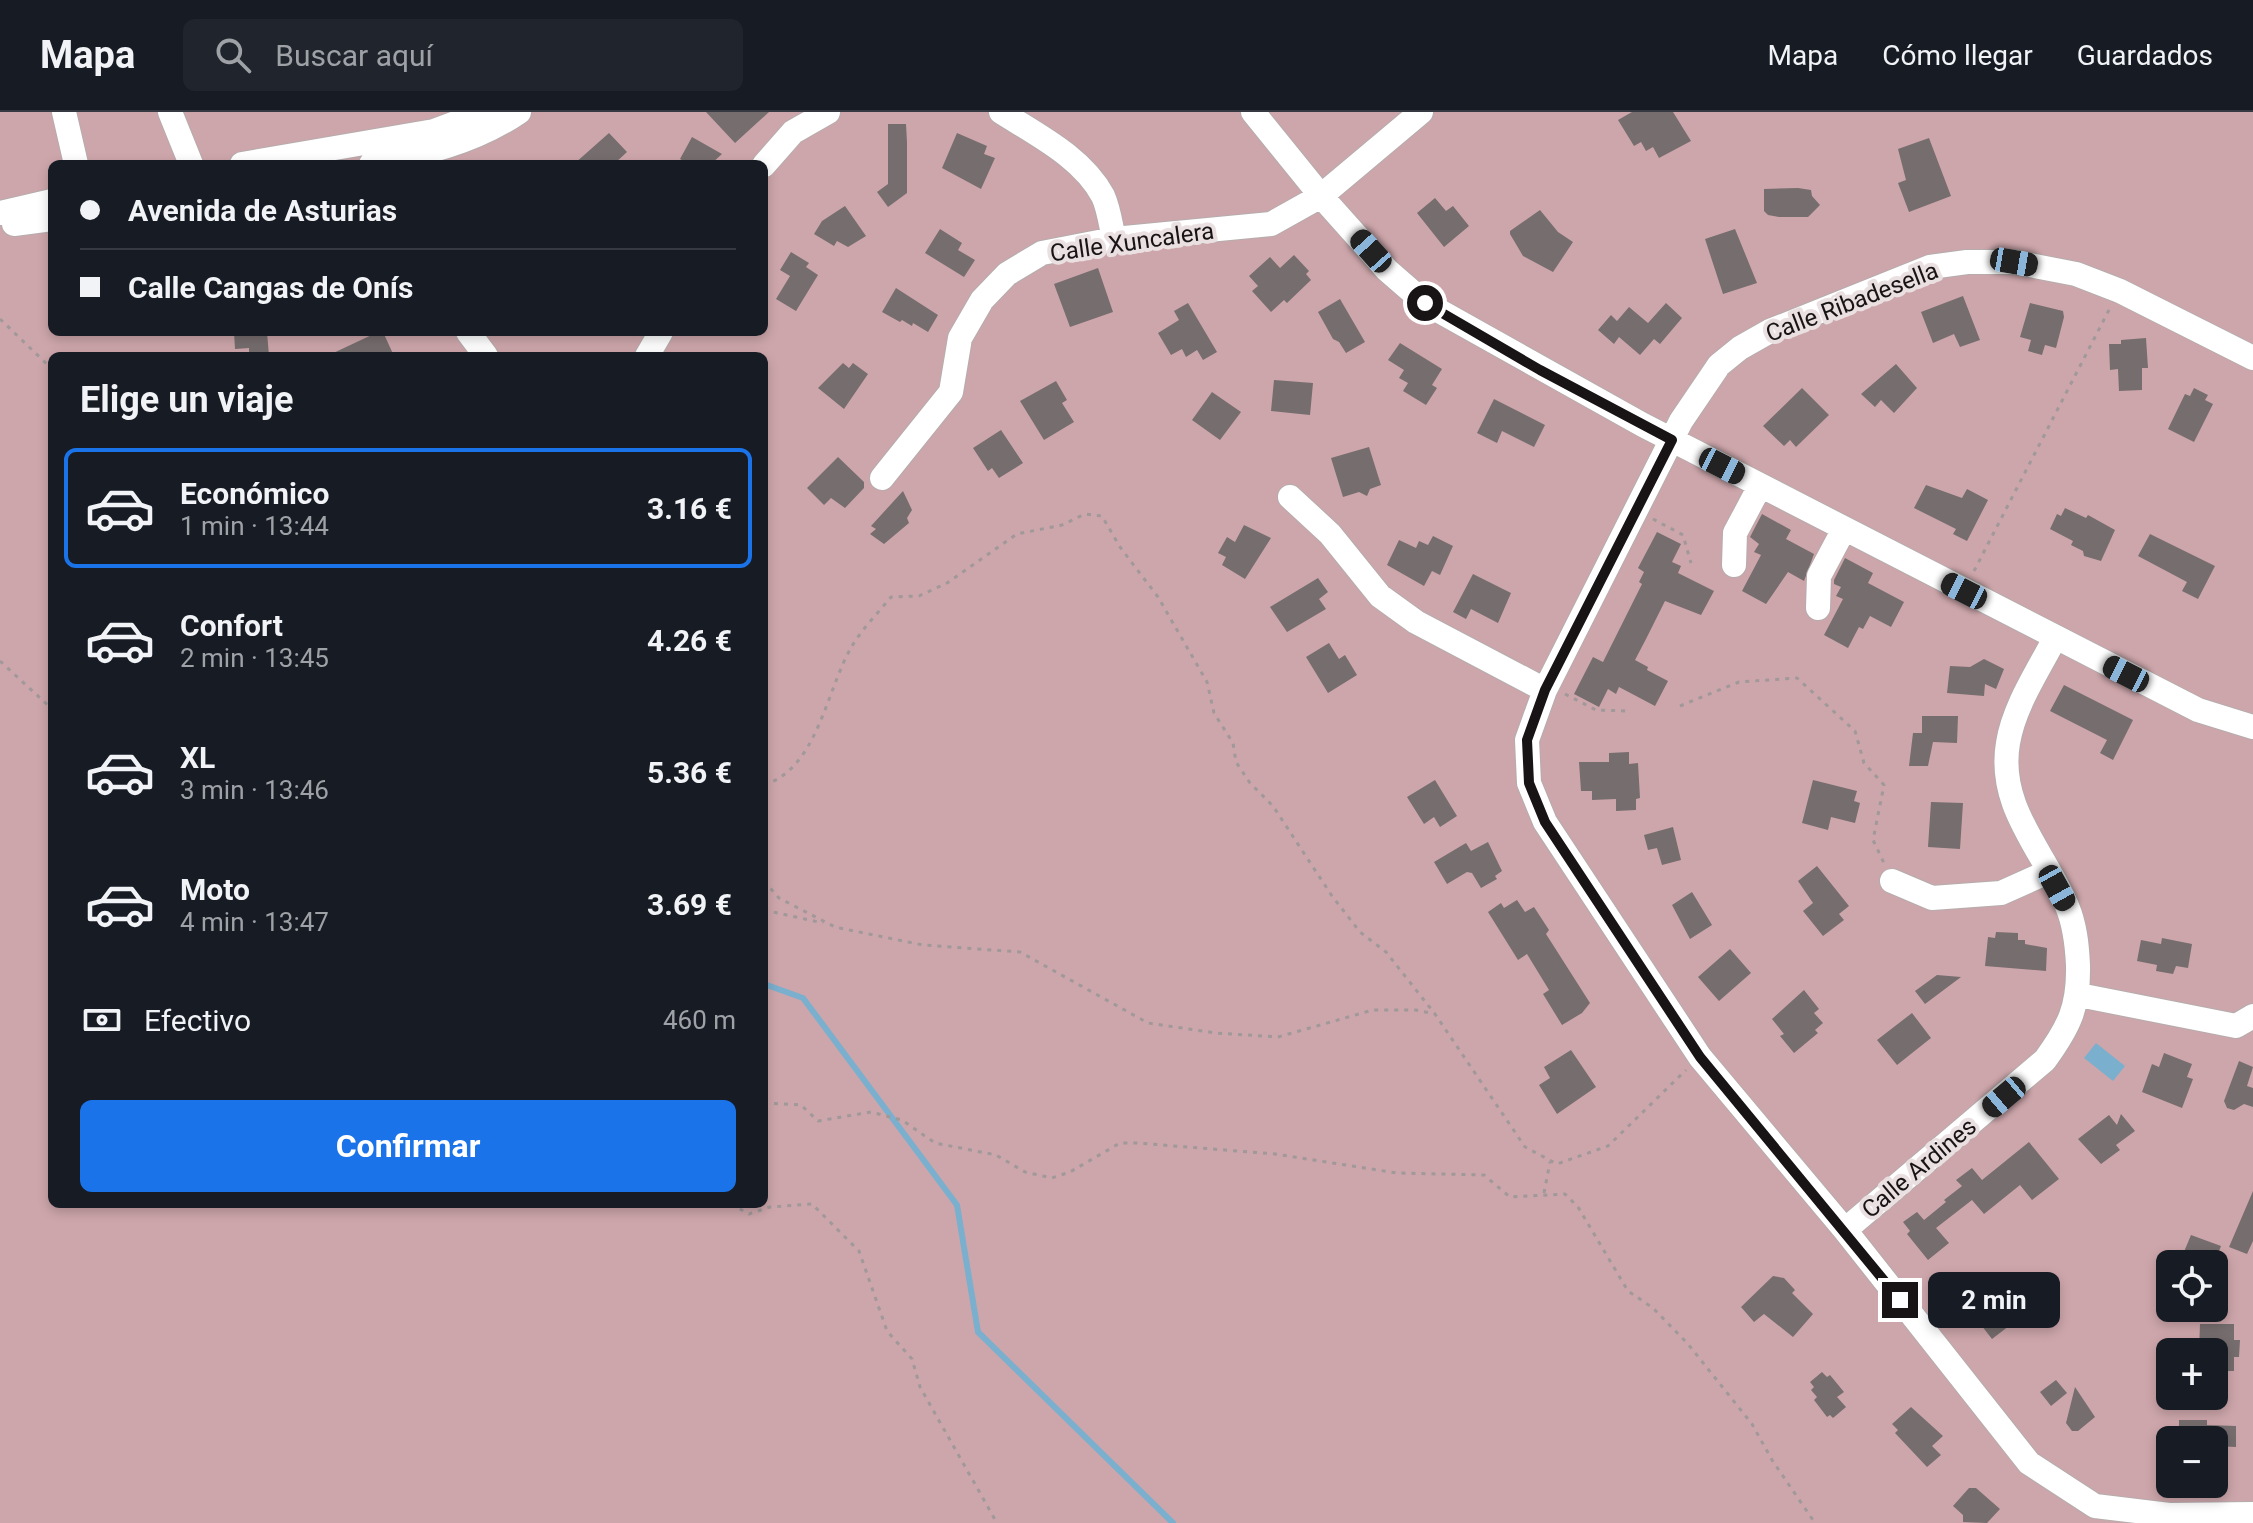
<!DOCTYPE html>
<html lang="es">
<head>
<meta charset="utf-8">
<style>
	body { margin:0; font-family:Roboto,sans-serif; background:#20242c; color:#f1f3f6; height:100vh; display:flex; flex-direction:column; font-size:30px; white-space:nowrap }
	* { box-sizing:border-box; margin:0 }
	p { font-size:26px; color:#9ea1a6 }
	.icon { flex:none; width:44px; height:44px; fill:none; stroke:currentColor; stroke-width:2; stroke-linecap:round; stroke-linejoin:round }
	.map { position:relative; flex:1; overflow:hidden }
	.side { position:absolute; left:48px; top:240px; width:720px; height:856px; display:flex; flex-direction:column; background:#171b24; border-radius:12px; box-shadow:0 4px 12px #0003 }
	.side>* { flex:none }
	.hud { position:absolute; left:48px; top:48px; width:720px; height:176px; border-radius:12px; box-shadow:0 4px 12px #0003; display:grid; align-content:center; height:176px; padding:0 32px; background:#171b24 }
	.fabs { position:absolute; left:2156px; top:1138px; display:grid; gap:16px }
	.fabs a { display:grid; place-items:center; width:72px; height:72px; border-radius:12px; background:#171b24; box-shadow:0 4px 12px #0003; font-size:40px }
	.end { position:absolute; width:36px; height:36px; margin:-18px; border:10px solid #181415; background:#fff; box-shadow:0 0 0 4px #fff }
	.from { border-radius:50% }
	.bubble { position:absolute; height:56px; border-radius:12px; background:#171b24; box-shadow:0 4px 12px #0003; font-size:26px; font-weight:700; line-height:56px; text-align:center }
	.car { position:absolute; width:24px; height:48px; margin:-24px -12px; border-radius:10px; box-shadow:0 0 6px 2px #0007; background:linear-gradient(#222 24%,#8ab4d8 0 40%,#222 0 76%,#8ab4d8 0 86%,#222 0) }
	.hud b { display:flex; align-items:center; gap:28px; height:76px; font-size:30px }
	.hud b+b { border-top:2px solid #363941 }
	.hud i { width:20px; height:20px; background:#f1f3f6 }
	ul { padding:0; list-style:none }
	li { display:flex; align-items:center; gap:24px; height:120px; margin:0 16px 12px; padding:0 16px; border:4px solid transparent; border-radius:12px }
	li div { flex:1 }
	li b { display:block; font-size:30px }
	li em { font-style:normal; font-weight:700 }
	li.current { border-color:#1a73e8 }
	li>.icon { width:72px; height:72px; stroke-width:1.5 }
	h2 { padding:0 32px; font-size:36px; line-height:96px }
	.pay { display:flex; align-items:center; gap:20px; height:88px; padding:0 32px; font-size:30px }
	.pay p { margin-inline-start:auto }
	.button { display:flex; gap:16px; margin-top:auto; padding:16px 32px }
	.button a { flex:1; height:92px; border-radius:12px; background:#1a73e8; color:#fff; font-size:32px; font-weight:700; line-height:92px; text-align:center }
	header { display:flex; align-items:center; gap:48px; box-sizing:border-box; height:112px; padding:0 40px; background:#171b24; border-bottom:2px solid #363941 }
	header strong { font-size:38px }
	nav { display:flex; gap:44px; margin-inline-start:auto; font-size:28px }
	.search { width:560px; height:72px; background:#20242c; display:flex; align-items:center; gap:20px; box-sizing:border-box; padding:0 28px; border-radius:12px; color:#9ea1a6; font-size:30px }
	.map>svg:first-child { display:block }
	.green { fill:#cda6ab; fill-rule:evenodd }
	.water { fill:#7bafce }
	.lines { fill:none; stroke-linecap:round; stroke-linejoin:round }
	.stream { stroke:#7bafce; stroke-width:6 }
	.building { fill:#766d6e }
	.minor-casing { stroke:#b6acad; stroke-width:26 }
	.path { stroke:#a09899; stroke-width:3; stroke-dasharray:4 6; stroke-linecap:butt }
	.minor { stroke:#fff; stroke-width:24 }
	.route { stroke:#181415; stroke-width:10 }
	.labels { text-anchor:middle; stroke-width:8; stroke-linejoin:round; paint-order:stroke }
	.street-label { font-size:24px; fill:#181415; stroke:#eae0e1 }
</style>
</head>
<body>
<header>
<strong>Mapa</strong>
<div class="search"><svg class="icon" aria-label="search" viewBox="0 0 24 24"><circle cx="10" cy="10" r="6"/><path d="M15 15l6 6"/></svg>Buscar aquí</div>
<nav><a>Mapa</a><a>Cómo llegar</a><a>Guardados</a></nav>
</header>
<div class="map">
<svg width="2253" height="1411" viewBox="0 0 2253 1411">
	<rect width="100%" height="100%" fill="#eae0e1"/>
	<path class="green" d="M0 0H2253V1411H0ZM52 52H764V220H52ZM52 244H764V1092H52ZM2170 1152H2214V1196H2170ZM2170 1240H2214V1284H2170ZM2170 1328H2214V1372H2170Z"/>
	<path class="water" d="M2096 931 2125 954 2113 969 2084 946Z"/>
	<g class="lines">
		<path class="stream" d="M764 872 803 886 957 1093 978 1220 1173 1411"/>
	</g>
	<path class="building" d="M706 0H769L735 31Z
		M1632 0H1673L1691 29 1659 46 1653 35 1646 39 1641 30 1634 34 1618 8Z
		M888 12H906L907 30V81L888 95 877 80 888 72Z
		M609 21 627 40 614 52H574Z
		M957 21 987 34 984 42 995 46 981 77 942 56Z
		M692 25 722 42 711 52H689L680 47Z
		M1929 26 1951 84 1909 100 1898 71 1906 68 1898 37Z
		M1798 76 1811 78 1812 84 1820 93 1808 105H1779L1768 103 1764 99V77Z
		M1435 86 1446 99 1453 94 1469 114 1444 135 1417 101Z
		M845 94 866 124 848 135 837 129 834 134 814 122 822 109Z
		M1540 98 1558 120 1573 130 1553 160 1523 144 1510 122V119Z
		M940 117 962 131 958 138 975 148 964 165 925 141Z
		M1735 117 1757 171 1723 182 1705 127Z
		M791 140 809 151 806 155 818 163 796 199 776 187 790 164 780 158Z
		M1294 143 1309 159 1306 162 1311 168 1287 191 1284 188 1271 200 1252 179 1258 174 1249 164 1270 145 1280 156Z
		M1098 156 1113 200 1070 215 1054 172Z
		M896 176 938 203 928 220 913 211 912 214 902 208 900 210 882 200Z
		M1963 184 1980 228 1960 235 1954 222 1933 231 1921 200Z
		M1340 187 1365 230 1346 241 1339 230 1333 227 1318 200Z
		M1188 191 1217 240 1203 248 1197 238 1186 245 1182 237 1171 243 1158 221 1179 208 1174 199Z
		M1666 191 1682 206 1660 232 1654 227 1640 243 1619 225 1614 232 1598 218 1611 203 1617 209 1629 195 1648 211Z
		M2030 191 2063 199 2064 205 2056 236 2045 233 2042 243 2028 239 2031 228 2020 225Z
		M234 220H267L269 244H249V236L235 237Z
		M378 220H383L394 244H327Z
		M2146 226 2148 256H2142V278L2119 279 2118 257 2110 258 2109 232H2121V228Z
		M1400 231 1442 257 1432 273 1437 276 1426 293 1403 279 1408 271 1399 266 1404 258 1388 248Z
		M843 251 849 256 853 251 868 262 844 297 818 276Z
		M1896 252 1917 276 1894 301 1881 288 1875 295 1861 282Z
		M1274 268 1313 271 1310 303 1271 299Z
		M1056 269 1067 288 1062 291 1074 310 1044 328 1020 289Z
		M1802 276 1829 303 1796 335 1790 328 1784 334 1763 314Z
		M2194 276 2208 283 2205 288 2213 292 2194 330 2168 317 2185 282 2190 284Z
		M1212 280 1241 300 1220 328 1192 308Z
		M1494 287 1545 313 1534 335 1502 319 1497 331 1477 321Z
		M1001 318 1023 351 999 366 992 356 988 359 973 336Z
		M1369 335 1381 373 1370 377 1367 384 1359 380 1343 385 1331 346Z
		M838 345 864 370V376L845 396 831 386 824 393 807 376Z
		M1926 373 1962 386 1967 377 1988 388 1967 429 1953 422 1956 417 1914 396Z
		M903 379 912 398 907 406 909 411 884 432 870 422 876 417 871 414Z
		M2065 396 2086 406 2088 403 2115 418 2101 449 2084 444 2083 439 2071 433 2073 429 2050 417 2057 402 2061 404Z
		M1762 402 1791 418 1786 427 1814 442 1804 469 1788 460 1766 492 1742 479 1761 443 1754 440 1759 432 1750 425Z
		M1244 413 1271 426 1245 467 1222 453 1226 445 1218 441 1227 425 1235 430Z
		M1657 420 1681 432 1672 450 1681 454 1678 461 1714 479 1701 503 1665 489 1646 527 1635 548 1648 555 1647 558 1668 569 1655 594 1619 575 1616 582 1608 577 1599 595 1574 582 1593 545 1603 550 1642 472 1639 470 1644 460 1638 456Z
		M2150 422 2215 454 2198 487 2182 479 2187 470 2138 444Z
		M1433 424 1453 434 1440 463 1432 459 1424 474 1387 453 1399 428 1416 436 1419 429 1428 433Z
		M1845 446 1873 461 1868 471 1904 490 1891 515 1870 504 1863 517 1859 515 1848 536 1824 523 1843 487 1836 484 1841 475 1834 472V468Z
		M1473 462 1511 481 1498 511 1471 497 1466 507 1453 500Z
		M1318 466 1328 480 1319 487 1326 497 1287 520 1270 495Z
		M1329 531 1339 547 1345 543 1357 563 1328 581 1306 545Z
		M1984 547 2004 557 1996 577 1985 572 1984 584 1947 581 1950 554 1970 555Z
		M2064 573 2133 608 2113 648 2100 641 2107 628 2050 599Z
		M1922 604H1958L1957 631 1933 630 1928 654H1909L1913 621H1922Z
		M1629 640V652L1638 651 1640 686 1636 687V698L1616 699V687L1592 688V679H1581L1579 650H1609V641Z
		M1435 668 1457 704 1440 715 1434 705 1424 712 1407 685Z
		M1813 668 1857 679 1854 689 1860 691 1855 711 1831 705 1828 718 1802 711Z
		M1931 690 1963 691 1960 737 1928 735Z
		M1673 715 1681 748 1662 753 1657 736 1648 738 1644 723Z
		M1488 730 1502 759 1495 764 1497 767 1481 776 1472 761 1467 760 1447 772 1434 750 1466 731 1471 739Z
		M1817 754 1849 794 1839 802 1844 808 1823 824 1803 799 1813 791 1798 769Z
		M1692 780 1712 813 1690 827 1672 793Z
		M1517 788 1525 800 1534 795 1549 818 1546 822 1590 891 1582 901 1562 913 1543 882 1549 878 1527 842 1518 848 1488 800 1501 791 1504 796Z
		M1996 820 2018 821V828H2025V832L2047 836 2046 859 1985 854 1988 825 1995 826Z
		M2162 826 2192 832 2188 856 2176 854 2173 862 2156 859 2157 853 2137 849 2141 828 2161 832Z
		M1730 837 1751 861 1719 889 1698 865Z
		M1937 863 1961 865 1925 892 1915 879Z
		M1804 878 1819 897 1814 901 1823 911 1815 918 1818 921 1794 941 1780 924 1784 922 1772 907Z
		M1912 901 1931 926 1897 953 1877 928Z
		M1571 938 1596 975 1557 1002 1539 973 1550 966 1544 955Z
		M2164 941 2192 952 2187 965 2193 967 2182 996 2142 980 2152 952 2159 955Z
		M2239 949 2253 955 2247 974 2253 976V995L2244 992 2234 998 2227 996 2224 989Z
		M2121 1002 2135 1019 2116 1033 2120 1038 2101 1052 2078 1027 2109 1003 2117 1013Z
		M2029 1030 2059 1067 2032 1088 2020 1073 1984 1102 1972 1088 1936 1116 1949 1131 1928 1148 1907 1122 1910 1119 1903 1110 1917 1100 1924 1108 1946 1090 1944 1088 1962 1074 1956 1068 1972 1056 1982 1068Z
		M2253 1079V1129L2247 1142 2229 1135Z
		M2191 1123 2221 1134 2214 1152H2183L2185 1148 2181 1147Z
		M1773 1164 1784 1166 1795 1178 1792 1181 1813 1202 1793 1225 1764 1202 1754 1210 1741 1195Z
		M2010 1170 2031 1197 1992 1227 1971 1200Z
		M2200 1212H2234V1228H2240L2239 1245H2234V1259H2214V1240H2199Z
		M1822 1260 1827 1265 1830 1263 1844 1280 1837 1285 1846 1295 1833 1306 1830 1303 1827 1305 1814 1288 1817 1285 1811 1278 1814 1275 1810 1270Z
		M2056 1268 2067 1281 2051 1294 2040 1280Z
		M2075 1275 2095 1305 2078 1319H2072L2066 1311Z
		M1911 1295 1943 1324 1932 1334 1941 1343 1927 1355 1895 1321 1898 1318 1892 1312Z
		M2179 1308H2207V1313L2236 1314V1335L2214 1334V1328H2179Z
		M1969 1376H1976L2000 1397 1987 1411 1963 1410V1403L1953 1394Z"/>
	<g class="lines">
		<defs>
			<path id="minor" d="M64 0 76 52
				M170 0 191 52
				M1001 0C1037 23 1082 45 1103 84 1109 97 1111 114 1114 127
				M1253 0 1321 84 1387 158 1425 191 1643 313 2198 598 2253 615
				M242 52 434 19 485 0
				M371 52C423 42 474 31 519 0
				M764 53 793 20 828 0
				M0 101 52 89
				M14 112 52 107
				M468 220 486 244
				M647 244 661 220
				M2253 246 2120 179 2076 162 2014 150H1967L1930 155 1770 219 1740 236 1719 253 1681 309 1545 578 1527 628 1529 671 1545 710 1700 945 1845 1118 2029 1351 2095 1394 2169 1403 2253 1402
				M882 366 951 280 960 226 982 188 1007 162 1042 141 1114 127 1271 112 1321 84 1421 0
				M1290 385 1330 422 1380 484 1416 510 1545 578
				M1734 453 1735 421 1760 374
				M1818 496 1819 464 1844 417
				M1892 769 1932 786 2001 781 2048 760
				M2079 883 2236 914 2253 904
				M1845 1118 2045 948C2069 915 2079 895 2078 853 2077 832 2075 813 2067 794 2044 739 1997 695 2008 631 2014 594 2038 559 2055 526"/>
		</defs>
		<use href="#minor" class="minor-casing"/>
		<path class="path" d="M0 207 52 257
			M1653 407 1683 423 1691 451
			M1974 459 2110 196
			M0 549 52 597
			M1565 582 1596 598 1628 599
			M1680 594 1739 570 1797 566 1855 619 1864 651 1884 673 1873 728 1884 751
			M764 673C818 656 826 578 852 534 862 517 878 501 891 485L919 484 947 471 1017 422 1062 413 1085 402 1102 404 1120 435 1158 485 1207 570 1214 601 1233 631 1236 650 1250 671 1273 694 1332 784 1360 820 1386 840 1435 902
			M764 769 779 786 835 815 923 833 1020 840 1148 911 1216 921 1278 925 1373 898H1416L1435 902 1525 1035 1557 1052 1608 1034 1686 958
			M764 798 823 811
			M764 991 801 993 818 1009 871 1000 902 1008 935 1031 996 1043 1025 1060 1052 1066 1070 1060 1120 1031H1137L1275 1042 1397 1061 1484 1063 1510 1085 1565 1082 1578 1095 1628 1179 1653 1196 1688 1232 1752 1312 1772 1348 1815 1411
			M1544 1081 1550 1050
			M731 1092 749 1102 770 1095 812 1092 859 1139 887 1219 912 1247 920 1275 997 1411"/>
		<use href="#minor" class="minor"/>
	</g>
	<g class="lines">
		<path class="route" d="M1425 191 1540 258 1672 328 1545 578 1527 628 1529 671 1545 710 1700 945 1900 1188"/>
	</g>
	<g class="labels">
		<g class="street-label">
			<text transform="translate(1132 130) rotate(-8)" y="8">Calle Xuncalera</text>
			<text transform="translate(1852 190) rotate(-21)" y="8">Calle Ribadesella</text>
			<text transform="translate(1919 1056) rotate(-40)" y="8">Calle Ardines</text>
		</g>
	</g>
</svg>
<div class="fabs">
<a><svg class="icon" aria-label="locate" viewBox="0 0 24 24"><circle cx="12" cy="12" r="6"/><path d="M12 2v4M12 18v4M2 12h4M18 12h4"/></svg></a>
<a>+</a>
<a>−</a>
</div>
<i class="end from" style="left:1425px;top:191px"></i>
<i class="end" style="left:1900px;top:1188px"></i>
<div class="bubble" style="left:1928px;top:1160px;width:132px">2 min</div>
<i class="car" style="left:1371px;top:139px;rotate:318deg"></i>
<i class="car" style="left:2014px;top:150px;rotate:100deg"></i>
<i class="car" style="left:1722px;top:354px;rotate:117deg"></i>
<i class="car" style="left:1964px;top:479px;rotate:297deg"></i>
<i class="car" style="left:2126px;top:562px;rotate:297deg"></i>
<i class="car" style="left:2057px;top:776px;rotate:151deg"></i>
<i class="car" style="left:2004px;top:985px;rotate:230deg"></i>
<div class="hud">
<b><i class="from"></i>Avenida de Asturias</b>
<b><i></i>Calle Cangas de Onís</b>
</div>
<section class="side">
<h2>Elige un viaje</h2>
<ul>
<li class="current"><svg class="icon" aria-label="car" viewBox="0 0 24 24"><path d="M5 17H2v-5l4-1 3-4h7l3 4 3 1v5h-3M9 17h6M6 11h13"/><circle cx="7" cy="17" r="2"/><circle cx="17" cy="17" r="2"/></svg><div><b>Económico</b><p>1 min · 13:44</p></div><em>3.16 €</em></li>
<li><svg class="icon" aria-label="car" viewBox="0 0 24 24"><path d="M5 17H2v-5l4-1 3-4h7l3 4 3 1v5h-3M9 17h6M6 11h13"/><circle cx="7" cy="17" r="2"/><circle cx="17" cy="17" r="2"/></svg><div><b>Confort</b><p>2 min · 13:45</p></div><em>4.26 €</em></li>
<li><svg class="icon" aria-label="car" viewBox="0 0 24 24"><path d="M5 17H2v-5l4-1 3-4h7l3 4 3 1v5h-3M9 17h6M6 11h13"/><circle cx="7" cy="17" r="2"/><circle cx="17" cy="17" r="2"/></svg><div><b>XL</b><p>3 min · 13:46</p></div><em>5.36 €</em></li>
<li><svg class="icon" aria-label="car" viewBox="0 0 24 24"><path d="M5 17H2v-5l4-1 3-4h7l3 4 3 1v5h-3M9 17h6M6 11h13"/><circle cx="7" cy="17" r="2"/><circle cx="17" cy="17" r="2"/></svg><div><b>Moto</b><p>4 min · 13:47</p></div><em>3.69 €</em></li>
</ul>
<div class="pay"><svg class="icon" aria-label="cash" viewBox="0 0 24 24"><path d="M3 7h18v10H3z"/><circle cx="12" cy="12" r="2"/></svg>Efectivo<p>460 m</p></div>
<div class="button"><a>Confirmar</a></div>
</section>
</div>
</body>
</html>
